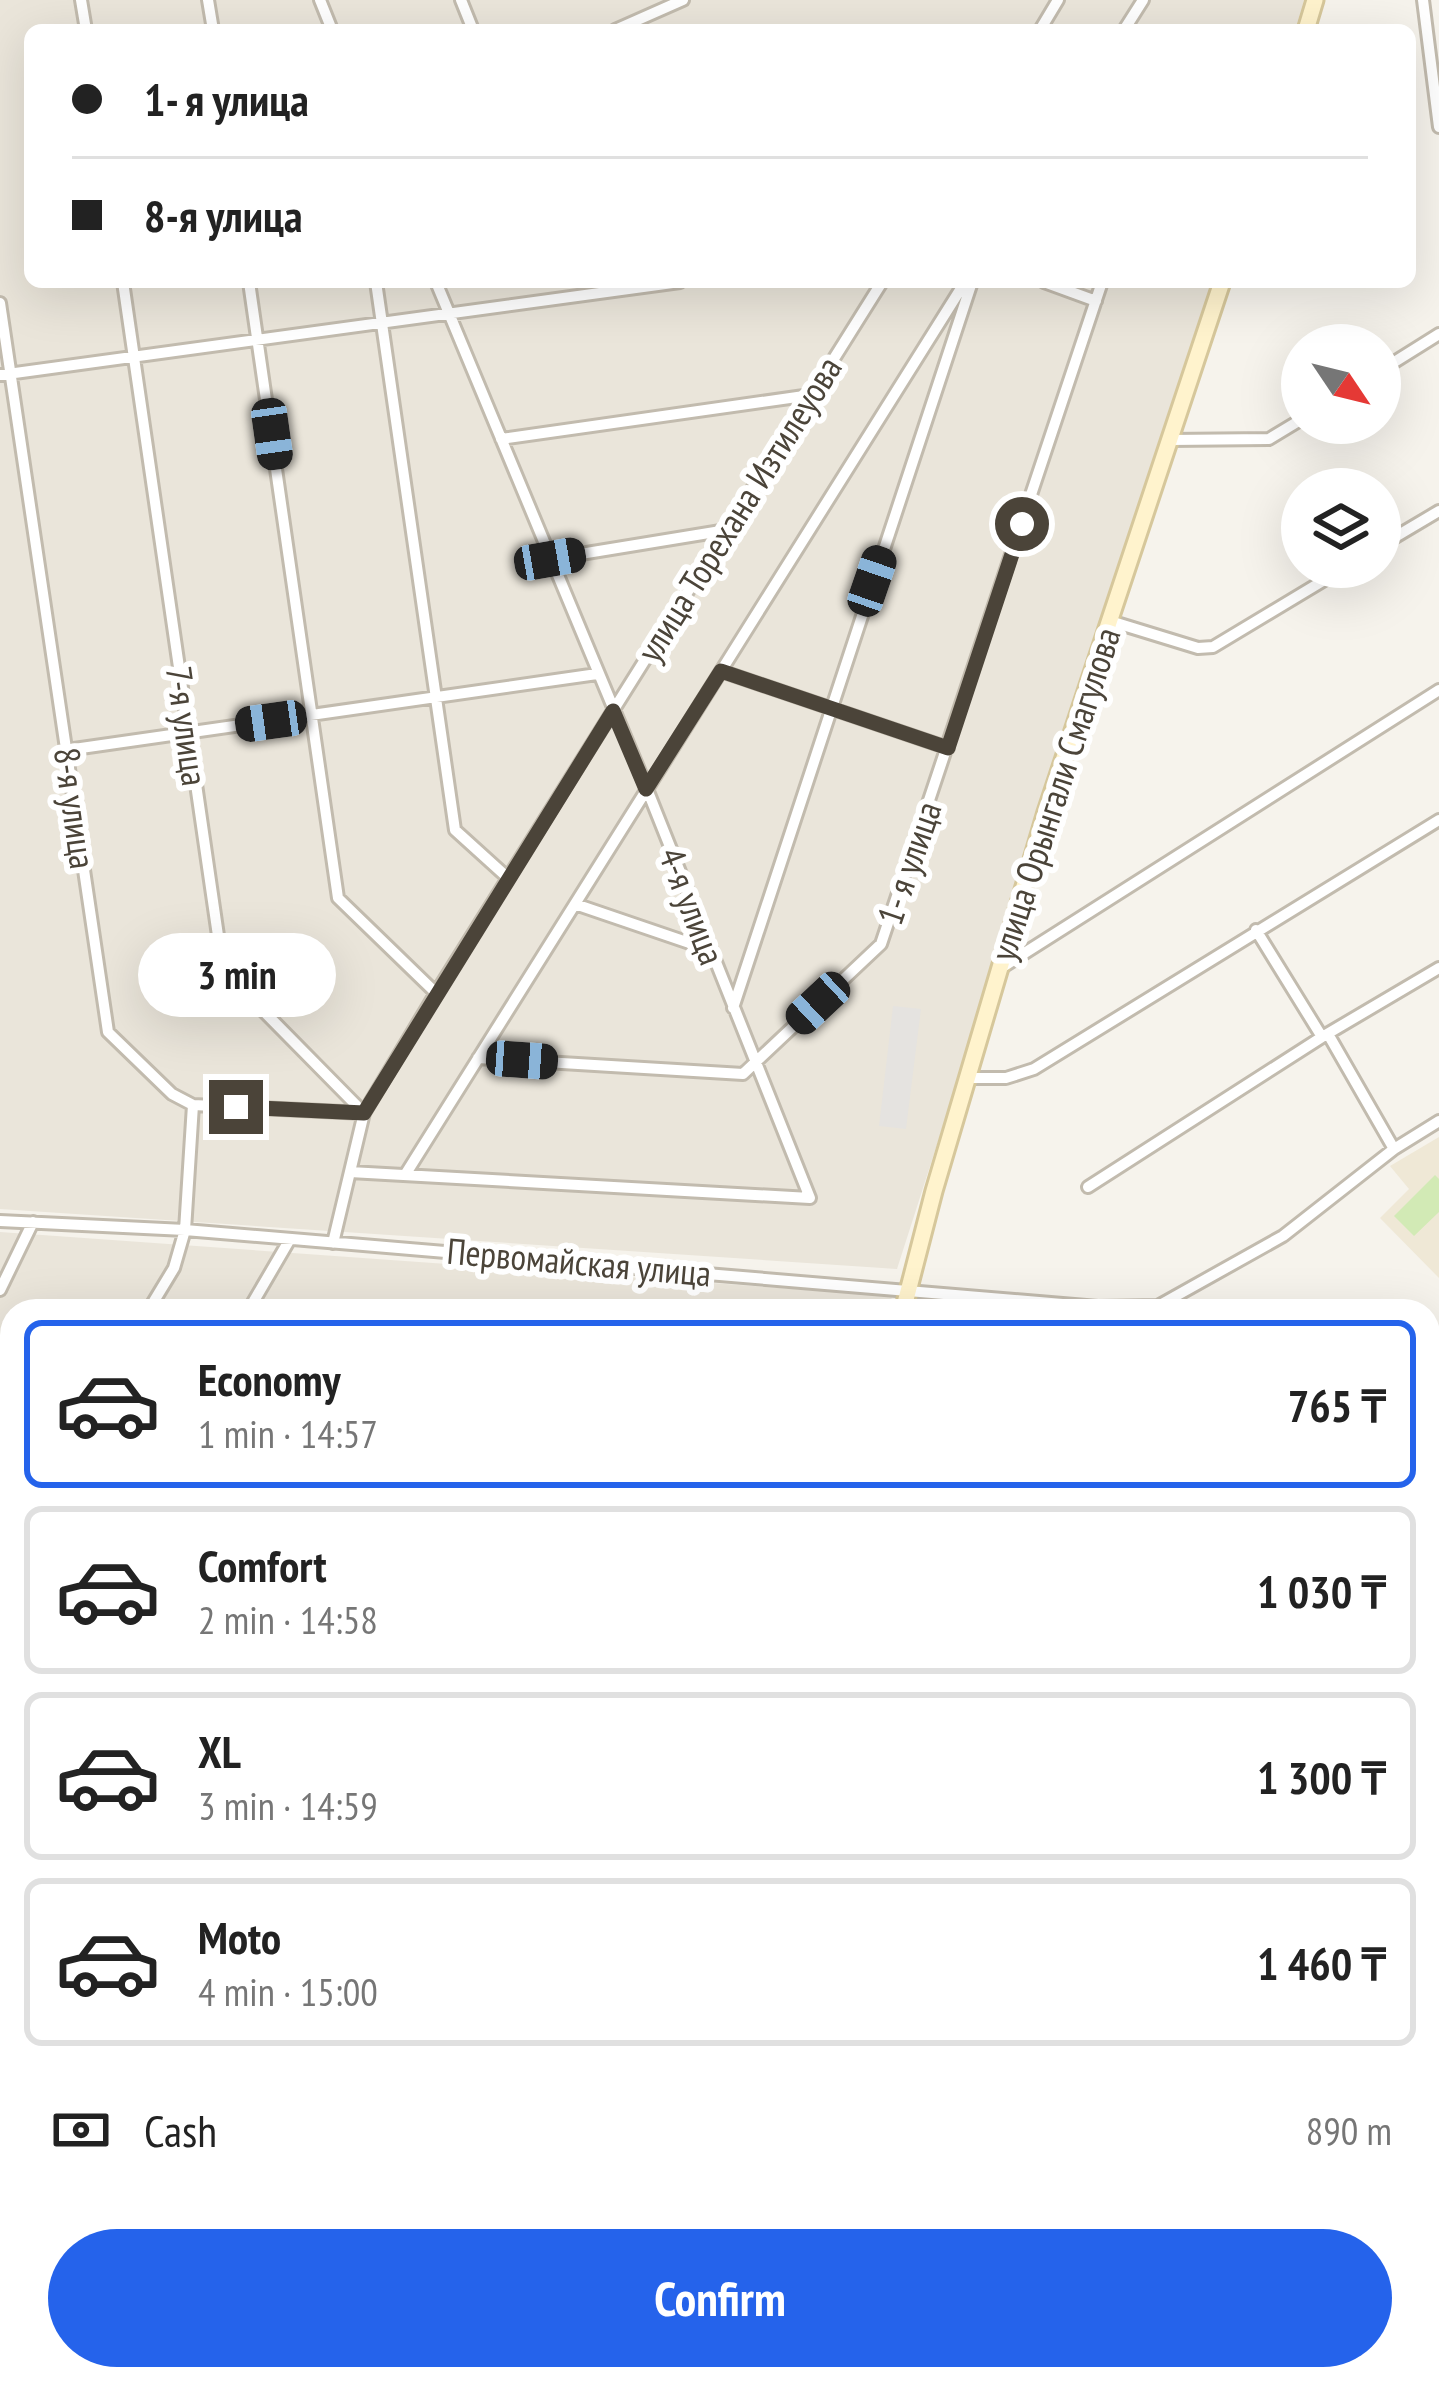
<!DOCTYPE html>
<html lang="en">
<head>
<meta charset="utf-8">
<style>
	body { margin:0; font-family:"PT Sans Narrow",sans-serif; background:#f6f6f6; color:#222; height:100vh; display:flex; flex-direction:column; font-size:45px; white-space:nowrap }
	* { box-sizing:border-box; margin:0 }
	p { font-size:39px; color:#767676 }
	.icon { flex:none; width:66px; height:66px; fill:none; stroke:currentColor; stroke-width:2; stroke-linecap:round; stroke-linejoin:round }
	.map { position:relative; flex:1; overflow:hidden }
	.side { position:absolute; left:0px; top:1299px; width:1440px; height:1092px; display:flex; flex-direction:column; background:#fff; border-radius:36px 36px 0 0; box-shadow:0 12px 48px #0002 }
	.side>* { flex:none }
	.guide { position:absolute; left:24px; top:24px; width:1392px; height:264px; border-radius:18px; box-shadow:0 12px 48px #0002; display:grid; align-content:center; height:264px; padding:0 48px; background:#fff }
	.needle { width:78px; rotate:125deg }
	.fabs { position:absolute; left:1281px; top:324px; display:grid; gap:24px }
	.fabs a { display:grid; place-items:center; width:120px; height:120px; border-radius:50%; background:#fff; box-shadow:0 12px 48px #0002; font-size:60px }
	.end { position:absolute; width:54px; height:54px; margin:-27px; border:15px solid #4b4439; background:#fff; box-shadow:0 0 0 6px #fff }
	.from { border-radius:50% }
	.bubble { position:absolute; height:84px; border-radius:42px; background:#fff; box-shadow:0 12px 48px #0002; font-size:39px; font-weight:800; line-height:84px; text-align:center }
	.car { position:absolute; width:36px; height:72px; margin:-36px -18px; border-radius:15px; box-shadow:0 0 9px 3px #0007; background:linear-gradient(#222 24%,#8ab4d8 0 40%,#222 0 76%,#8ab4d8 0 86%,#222 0) }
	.guide b { display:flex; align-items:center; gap:42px; height:114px; font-size:45px }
	.guide b+b { border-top:3px solid #e0e0e0 }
	.guide i { width:30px; height:30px; background:#222 }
	ul { padding:21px 0 0; list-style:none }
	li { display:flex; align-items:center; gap:36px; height:168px; margin:0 24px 18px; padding:0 24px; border:6px solid #e0e0e0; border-radius:18px }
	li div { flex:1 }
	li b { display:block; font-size:45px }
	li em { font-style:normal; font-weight:800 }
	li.on { border-color:#2563eb }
	li>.icon { width:108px; height:108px; stroke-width:1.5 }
	.pay { display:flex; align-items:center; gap:30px; height:132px; padding:0 48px; font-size:45px }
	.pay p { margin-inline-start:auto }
	.action { display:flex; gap:24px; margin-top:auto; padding:24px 48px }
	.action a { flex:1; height:138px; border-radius:72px; background:#2563eb; color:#fff; font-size:48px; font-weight:800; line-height:138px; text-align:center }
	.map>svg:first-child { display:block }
	.residential { fill:#eae5da }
	.education { fill:#efe8d6 }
	.green { fill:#d2eab5 }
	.parking { fill:#e5e3e0 }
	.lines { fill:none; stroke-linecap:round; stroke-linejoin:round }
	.canal { stroke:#a9d4f2; stroke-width:10 }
	.minor-casing { stroke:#c2bbae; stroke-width:16 }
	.tertiary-casing { stroke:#c2bbae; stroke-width:20 }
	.secondary-casing { stroke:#d6c79b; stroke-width:21 }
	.minor { stroke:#fff; stroke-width:10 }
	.tertiary { stroke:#fff; stroke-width:14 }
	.secondary { stroke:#fff3cd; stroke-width:15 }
	.route { stroke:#4b4439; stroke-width:15 }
	.labels { text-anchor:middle; stroke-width:12; stroke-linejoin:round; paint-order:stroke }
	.street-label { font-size:36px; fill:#4b4439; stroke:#fff }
</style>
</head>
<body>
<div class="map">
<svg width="1439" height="2391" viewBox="0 0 1439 2391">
	<rect width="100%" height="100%" fill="#f6f3ec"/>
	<path class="residential" d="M0 0H1304L1295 30H30V282H1214L897 1269 0 1209Z
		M0 1232 892 1296 889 1311H12V2076L0 2069Z"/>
	<path class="education" d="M1439 1137V1278L1380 1218 1409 1189 1390 1166Z"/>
	<path class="green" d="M1435 1175 1439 1179V1212L1414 1236 1394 1216Z
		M1439 1864V2197L1428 2208V1867Z
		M0 2093 12 2100V2379H611L616 2391H0Z
		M651 2379H799L770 2391H657Z
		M1069 2379H1254L1240 2391H1092Z"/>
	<path class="parking" d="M893 1006 921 1009 906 1129 879 1126Z"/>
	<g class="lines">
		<path class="canal" d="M1428 2261 1439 2247
			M839 2391 885 2381 964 2391
			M1289 2391 1302 2379"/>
		<defs>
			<path id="minor" d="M81 0 86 30
				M208 0 213 30
				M320 0 332 30
				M461 0 473 30
				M1423 0 1439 127
				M615 30 683 0
				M1040 30 1058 0
				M1124 30 1143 0
				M123 282 223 970 364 1113
				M249 282 338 898 436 993
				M376 282 455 830 508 878
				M1044 282 1096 301
				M0 303 108 1032 172 1094 193 1105 364 1113
				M1380 371 1439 334
				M0 375 680 282
				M501 439 811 395
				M1170 440 1269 439 1302 419
				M1380 546 1439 511
				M550 559 727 530
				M1110 621 1198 648 1213 647 1346 567
				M721 671 948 748
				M67 750 597 674
				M575 904 710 950
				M1256 930 1322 1037
				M1001 968 1439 690
				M733 1008 972 282
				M1328 1034 1394 1149
				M478 1058 743 1074 881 944 1102 282
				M967 1078H1006L1034 1069 1439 820
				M350 1172 810 1198 647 789 436 282
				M405 1175 965 282
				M1088 1187 1322 1037 1439 968
				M0 1221 185 1230 1098 1307 1158 1306 1283 1236 1394 1149 1439 1121
				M333 1243 364 1113 436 993 882 282
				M0 1290 33 1222
				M148 1311 174 1268 185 1230 193 1105
				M248 1311 290 1239
				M1428 1410 1439 1398
				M0 1546 12 1527
				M1428 1558 1439 1567
				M0 1705 12 1686
				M0 1809 12 1807
				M1428 1859 1439 1856
				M0 1983 12 1981
				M0 2079 12 2087"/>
			<path id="tertiary" d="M1428 1721 1439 1718"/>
			<path id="secondary" d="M1306 30 1315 0
				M903 1311 934 1191 1046 812 1222 282
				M632 2379 638 2391"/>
		</defs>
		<use href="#minor" class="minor-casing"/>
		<use href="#tertiary" class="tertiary-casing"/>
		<use href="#secondary" class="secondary-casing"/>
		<use href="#minor" class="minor"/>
		<use href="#tertiary" class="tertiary"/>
		<use href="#secondary" class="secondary"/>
	</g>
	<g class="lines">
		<path class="route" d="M236 1107 364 1113 613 711 646 789 721 671 948 748 1022 524"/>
	</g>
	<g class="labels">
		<g class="street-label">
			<text transform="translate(739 509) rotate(-58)" y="13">улица Торехана Изтилеуова</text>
			<text transform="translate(187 726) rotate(82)" y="13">7-я улица</text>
			<text transform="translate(1055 794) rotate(-72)" y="13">улица Орынгали Смагулова</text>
			<text transform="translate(75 808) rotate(82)" y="13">8-я улица</text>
			<text transform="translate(909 863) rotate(-71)" y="13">1- я улица</text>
			<text transform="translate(692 906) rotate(69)" y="13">4-я улица</text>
			<text transform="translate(579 1262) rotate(5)" y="13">Первомайская улица</text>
		</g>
	</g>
</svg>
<div class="fabs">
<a><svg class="needle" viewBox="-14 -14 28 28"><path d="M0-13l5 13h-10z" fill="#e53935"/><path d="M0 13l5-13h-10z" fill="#767676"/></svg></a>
<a><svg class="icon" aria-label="layers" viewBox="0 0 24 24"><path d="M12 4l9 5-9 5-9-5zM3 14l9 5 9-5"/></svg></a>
</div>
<i class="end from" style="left:1022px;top:524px"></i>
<i class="end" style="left:236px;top:1107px"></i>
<div class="bubble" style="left:138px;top:933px;width:198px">3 min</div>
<i class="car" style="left:272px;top:434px;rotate:172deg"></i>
<i class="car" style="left:550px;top:559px;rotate:80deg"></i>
<i class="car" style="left:872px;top:581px;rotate:19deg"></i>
<i class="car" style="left:271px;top:721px;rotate:262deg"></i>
<i class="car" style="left:818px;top:1003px;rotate:227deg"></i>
<i class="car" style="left:522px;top:1060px;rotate:94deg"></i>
<div class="guide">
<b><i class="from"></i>1- я улица</b>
<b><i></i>8-я улица</b>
</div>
<section class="side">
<ul>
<li class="on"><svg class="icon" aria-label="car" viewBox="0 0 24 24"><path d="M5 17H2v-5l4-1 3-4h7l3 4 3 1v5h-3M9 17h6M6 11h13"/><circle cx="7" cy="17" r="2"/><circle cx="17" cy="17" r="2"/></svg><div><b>Economy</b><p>1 min · 14:57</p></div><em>765 ₸</em></li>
<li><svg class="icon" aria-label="car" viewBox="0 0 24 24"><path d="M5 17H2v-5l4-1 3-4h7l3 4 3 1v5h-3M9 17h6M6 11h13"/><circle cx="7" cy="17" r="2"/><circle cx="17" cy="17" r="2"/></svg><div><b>Comfort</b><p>2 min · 14:58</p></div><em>1 030 ₸</em></li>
<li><svg class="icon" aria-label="car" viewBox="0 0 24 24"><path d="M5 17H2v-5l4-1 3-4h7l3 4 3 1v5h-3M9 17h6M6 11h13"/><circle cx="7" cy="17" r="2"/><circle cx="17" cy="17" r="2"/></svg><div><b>XL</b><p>3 min · 14:59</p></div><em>1 300 ₸</em></li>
<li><svg class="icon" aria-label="car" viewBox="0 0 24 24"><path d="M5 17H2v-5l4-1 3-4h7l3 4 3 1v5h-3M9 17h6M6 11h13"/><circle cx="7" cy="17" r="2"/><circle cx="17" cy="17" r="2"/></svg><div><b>Moto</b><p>4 min · 15:00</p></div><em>1 460 ₸</em></li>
</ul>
<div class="pay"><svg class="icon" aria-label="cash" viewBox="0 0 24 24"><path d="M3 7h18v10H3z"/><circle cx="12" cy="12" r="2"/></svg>Cash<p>890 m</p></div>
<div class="action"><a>Confirm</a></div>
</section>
</div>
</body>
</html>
